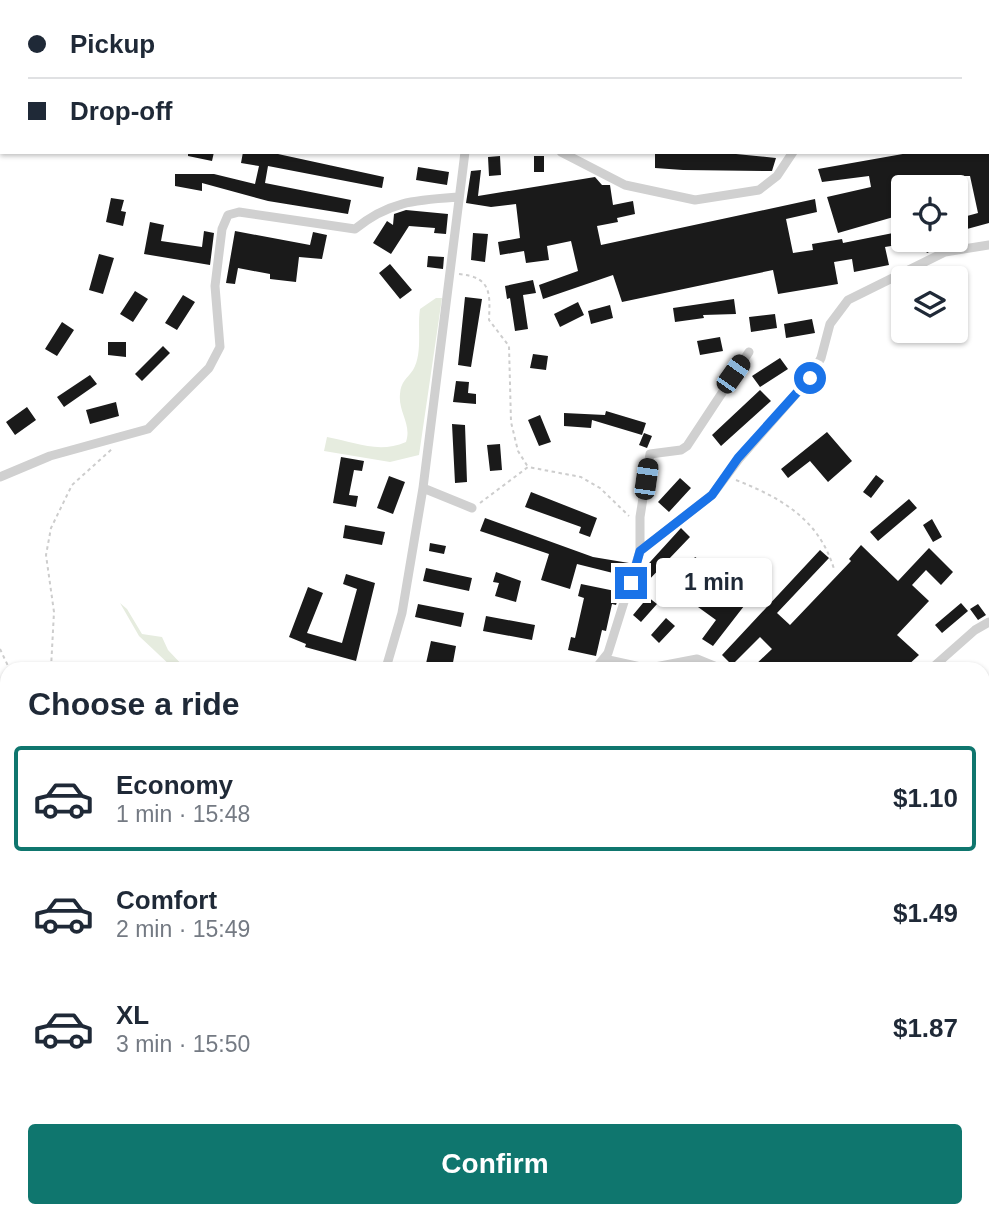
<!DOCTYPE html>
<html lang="en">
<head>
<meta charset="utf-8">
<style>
	body { margin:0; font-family:Helvetica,sans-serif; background:#f6f6f7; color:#1f2937; height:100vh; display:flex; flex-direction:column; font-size:26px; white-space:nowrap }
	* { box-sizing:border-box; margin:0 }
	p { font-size:23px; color:#747a83 }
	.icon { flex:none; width:38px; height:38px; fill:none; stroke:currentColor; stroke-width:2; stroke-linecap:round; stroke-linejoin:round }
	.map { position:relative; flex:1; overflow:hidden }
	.sheet { position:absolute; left:0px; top:662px; width:990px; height:556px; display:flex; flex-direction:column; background:#fff; border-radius:21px 21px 0 0; box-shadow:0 2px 5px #0004 }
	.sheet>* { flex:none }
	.guide { position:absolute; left:0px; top:0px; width:990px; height:154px; box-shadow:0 2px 5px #0004; display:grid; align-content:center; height:154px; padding:0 28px; background:#fff }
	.tools { position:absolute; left:891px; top:175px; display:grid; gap:14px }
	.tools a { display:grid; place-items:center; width:77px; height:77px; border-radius:7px; background:#fff; box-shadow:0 2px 5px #0004; font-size:35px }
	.end { position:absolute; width:32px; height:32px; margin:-16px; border:9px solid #1a73e8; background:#fff; box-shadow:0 0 0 4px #fff }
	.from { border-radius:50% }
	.bubble { position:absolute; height:49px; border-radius:7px; background:#fff; box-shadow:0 2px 5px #0004; font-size:23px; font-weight:700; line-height:49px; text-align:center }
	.car { position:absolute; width:21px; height:42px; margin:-21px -10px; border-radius:9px; box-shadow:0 0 5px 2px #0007; background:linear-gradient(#222 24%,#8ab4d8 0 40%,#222 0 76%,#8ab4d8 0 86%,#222 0) }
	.guide b { display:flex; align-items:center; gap:24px; height:66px; font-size:26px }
	.guide b+b { border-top:2px solid #e0e1e3 }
	.guide i { width:18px; height:18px; background:#1f2937 }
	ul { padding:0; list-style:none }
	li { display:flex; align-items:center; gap:21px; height:105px; margin:0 14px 10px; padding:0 14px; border:4px solid transparent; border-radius:7px }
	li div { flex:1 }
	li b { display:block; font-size:26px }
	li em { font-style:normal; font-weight:700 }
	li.current { border-color:#0f766e }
	li>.icon { width:63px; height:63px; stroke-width:1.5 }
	h2 { padding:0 28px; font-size:32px; line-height:84px }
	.cta { display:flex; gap:14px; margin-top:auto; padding:14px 28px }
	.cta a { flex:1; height:80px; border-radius:7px; background:#0f766e; color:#fff; font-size:28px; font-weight:700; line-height:80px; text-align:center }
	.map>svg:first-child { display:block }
	.green { fill:#e6ecdf }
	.building { fill:#1a1a1a }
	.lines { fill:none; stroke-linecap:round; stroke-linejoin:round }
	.path { stroke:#cdcdcd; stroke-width:2; stroke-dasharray:3.5 3.5; stroke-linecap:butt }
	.street { stroke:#d0d0d0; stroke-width:9 }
	.route { stroke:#1a73e8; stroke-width:9 }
</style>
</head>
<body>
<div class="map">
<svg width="989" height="1218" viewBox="0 0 989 1218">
	<rect width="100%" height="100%" fill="#fff"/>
	<path class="green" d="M436 298H442L419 455 390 462 324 451 327 437C355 442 378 454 406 442 412 424 398 412 400 394 401 381 407 379 413 370 423 353 417 328 420 309Z
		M120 603 127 609 142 634 162 637 168 650 185 668H173L139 636Z"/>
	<path class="building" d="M188 152H214L212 161 188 156Z
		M243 152 278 154 384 177 382 188 268 166 265 183 351 200 348 214 268 201 202 183V191L175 186V174H214L255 184 259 166 241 163Z
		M914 152H989V223L956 232V219L978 213 970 176H965L920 187H903V192L891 195 897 216 838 233 827 197 871 187 869 176 822 182 818 169Z
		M655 154H736L776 158 772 171 683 170 655 168Z
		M500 156 501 175 489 176 488 157Z
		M534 156H544V172H534Z
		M418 167 449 172 447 185 416 180Z
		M481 170 478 196 595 177 602 185H610L613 205 633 201 635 214 617 218 618 222 597 226 601 245 815 199 817 212 786 219 793 253 813 250 812 244 842 239 843 243 903 231V244L885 247 889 265 854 272 852 259 834 262 838 284 778 294 773 270 622 302 613 275 543 299 539 285 578 271 571 241 547 246 549 260 526 263 524 251 500 255 498 242 520 238 516 204 491 207 466 203 471 171Z
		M111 198 124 200 121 211 126 212 123 226 106 222Z
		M406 210 448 214 446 234 434 233 435 228 409 226 391 254 373 243 387 221 393 225 394 214Z
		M150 222 164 225 161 241 202 247 204 231 214 233 210 265 144 254Z
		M235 231 310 245 313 232 327 235 322 259 299 257 296 282 270 279V274L238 268 235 284 226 283Z
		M473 233 488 234 485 262 471 260Z
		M919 240H932L937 248 927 253Z
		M99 254 114 258 103 294 89 290Z
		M428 256 444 257 443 269 427 267Z
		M390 264 412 290 400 299 379 273Z
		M533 280 536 293 523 295 528 329 515 331 510 298 507 299 505 286Z
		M135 291 148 299 133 322 120 314Z
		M183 295 195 302 177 330 165 323Z
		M465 297 482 299 471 367 458 365Z
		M734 299 736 314 703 315 704 318 675 322 673 308Z
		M578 302 584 315 560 327 554 314Z
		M610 305 613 318 591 324 588 311Z
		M775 314 777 328 751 332 749 317Z
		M812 319 815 333 786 338 784 324Z
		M62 322 74 330 57 356 45 349Z
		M720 337 723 351 700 355 697 341Z
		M108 342H126V357L108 355Z
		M163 346 170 353 142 381 135 374Z
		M533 354 548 356 546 370 530 368Z
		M780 358 788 369 760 387 752 376Z
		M90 375 97 384 64 407 57 397Z
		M456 381 469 382 468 393 476 394V404L453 402Z
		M760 390 771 401 721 446 712 435Z
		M116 402 119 416 90 424 86 410Z
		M27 407 36 420 15 435 6 422Z
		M606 411 646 423 642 435 592 420 591 428 564 426V413L605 415Z
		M540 415 551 442 539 446 528 420Z
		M452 424 465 425 467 482 455 483Z
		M827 432 852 461 828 482 810 461 788 478 781 469Z
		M644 433 652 436 647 448 639 445Z
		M500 444 502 470 490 471 487 445Z
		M341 457 364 461 362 471 354 470 349 495 358 496 356 507 333 503Z
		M876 475 884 481 871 498 863 492Z
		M389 476 405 482 393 514 377 508Z
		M680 478 691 488 669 512 658 502Z
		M531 492 597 518 590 537 579 533 581 527 525 507Z
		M909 499 917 508 878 541 870 532Z
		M485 518 593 557 629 563 625 576 577 564 570 589 541 580 549 554 480 531Z
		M932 519 942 537 933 542 923 525Z
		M345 525 385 532 382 545 343 538Z
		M681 528 690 537 645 584 639 578 640 573Z
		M430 543 446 546 444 554 429 551Z
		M861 545 898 581 929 548 953 572 941 585 926 570 912 585 929 601 897 635 919 655 905 668H752L772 649 760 637 732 665 722 655 820 550 829 558 777 613 790 625 851 561 849 559Z
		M695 557 706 564 688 591 677 584Z
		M426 568 472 578 469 591 423 581Z
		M496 572 521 581 516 602 495 596 499 583 493 582Z
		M346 574 375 583 356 661 305 647 306 644 289 637 308 587 323 593 307 633 342 643 357 589 343 584Z
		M720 578 751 597 713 646 702 639 716 620 698 607Z
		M581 584 620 592 616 605 612 604 606 631 602 630 596 656 568 650 571 637 575 638 584 598 578 596Z
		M648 597 657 604 641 622 633 615Z
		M961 603 968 611 942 633 935 625Z
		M418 604 464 613 461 627 415 617Z
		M978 604 986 615 978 620 970 609Z
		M486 616 535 625 532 640 483 631Z
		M666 618 675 626 659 643 651 635Z
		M431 641 456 646 452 668H425Z"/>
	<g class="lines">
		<path class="path" d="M545 2V0
			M459 274C492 277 490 294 489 320L509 346 511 422 518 451 528 467
			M736 480C781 498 819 519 834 569
			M480 503 528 467 581 477 600 488 629 516
			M0 649 9 668
			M51 668 54 612 46 555 51 528 72 485 112 449"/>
		<path class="street" d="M59 0 66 2
			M659 0 668 2
			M294 2V0
			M582 2 584 0
			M561 152 625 185 695 200 759 190 777 176 793 152
			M0 477 50 456 148 429 209 368 220 347 215 286 222 229 228 215 239 212 355 229C389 201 416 200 459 197
			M423 488 472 508
			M640 551V517L650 454 681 450 687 446 749 352
			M604 659 645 668
			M386 668 402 613 423 488 465 152
			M596 668 608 653 640 551 712 495 739 459 810 378 821 358 830 324 848 300 945 252 989 245
			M650 668 697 659 719 668
			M932 668 975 630 989 622
			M984 818 989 823
			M984 914 989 910
			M0 1189H7
			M204 1211 259 1218
			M362 1218 364 1211"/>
	</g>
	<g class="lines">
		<path class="route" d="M631 583 640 551 712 495 738 458 810 378"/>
	</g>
</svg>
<div class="tools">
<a><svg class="icon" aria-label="locate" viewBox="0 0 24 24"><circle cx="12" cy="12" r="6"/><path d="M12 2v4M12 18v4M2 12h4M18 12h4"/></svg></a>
<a><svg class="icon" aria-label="layers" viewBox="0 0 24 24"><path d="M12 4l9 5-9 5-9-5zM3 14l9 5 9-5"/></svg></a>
</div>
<i class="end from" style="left:810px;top:378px"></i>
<i class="end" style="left:631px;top:583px"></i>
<div class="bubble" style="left:656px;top:558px;width:116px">1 min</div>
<i class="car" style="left:733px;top:374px;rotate:35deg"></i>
<i class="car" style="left:646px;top:479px;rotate:8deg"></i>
<div class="guide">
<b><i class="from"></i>Pickup</b>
<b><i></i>Drop-off</b>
</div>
<section class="sheet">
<h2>Choose a ride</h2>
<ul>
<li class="current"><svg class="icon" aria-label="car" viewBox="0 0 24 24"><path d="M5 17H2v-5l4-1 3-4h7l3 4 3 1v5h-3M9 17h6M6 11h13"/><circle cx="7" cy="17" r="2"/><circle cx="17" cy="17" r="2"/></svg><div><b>Economy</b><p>1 min · 15:48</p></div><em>$1.10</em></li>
<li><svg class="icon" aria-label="car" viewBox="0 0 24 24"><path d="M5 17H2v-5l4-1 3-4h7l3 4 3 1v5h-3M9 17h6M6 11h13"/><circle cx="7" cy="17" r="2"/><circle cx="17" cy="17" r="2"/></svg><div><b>Comfort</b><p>2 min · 15:49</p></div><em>$1.49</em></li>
<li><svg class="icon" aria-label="car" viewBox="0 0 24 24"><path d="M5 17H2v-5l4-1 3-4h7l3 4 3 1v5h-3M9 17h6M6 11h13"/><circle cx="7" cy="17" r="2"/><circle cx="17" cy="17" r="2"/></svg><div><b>XL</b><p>3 min · 15:50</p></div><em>$1.87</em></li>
</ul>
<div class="cta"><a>Confirm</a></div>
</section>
</div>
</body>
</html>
